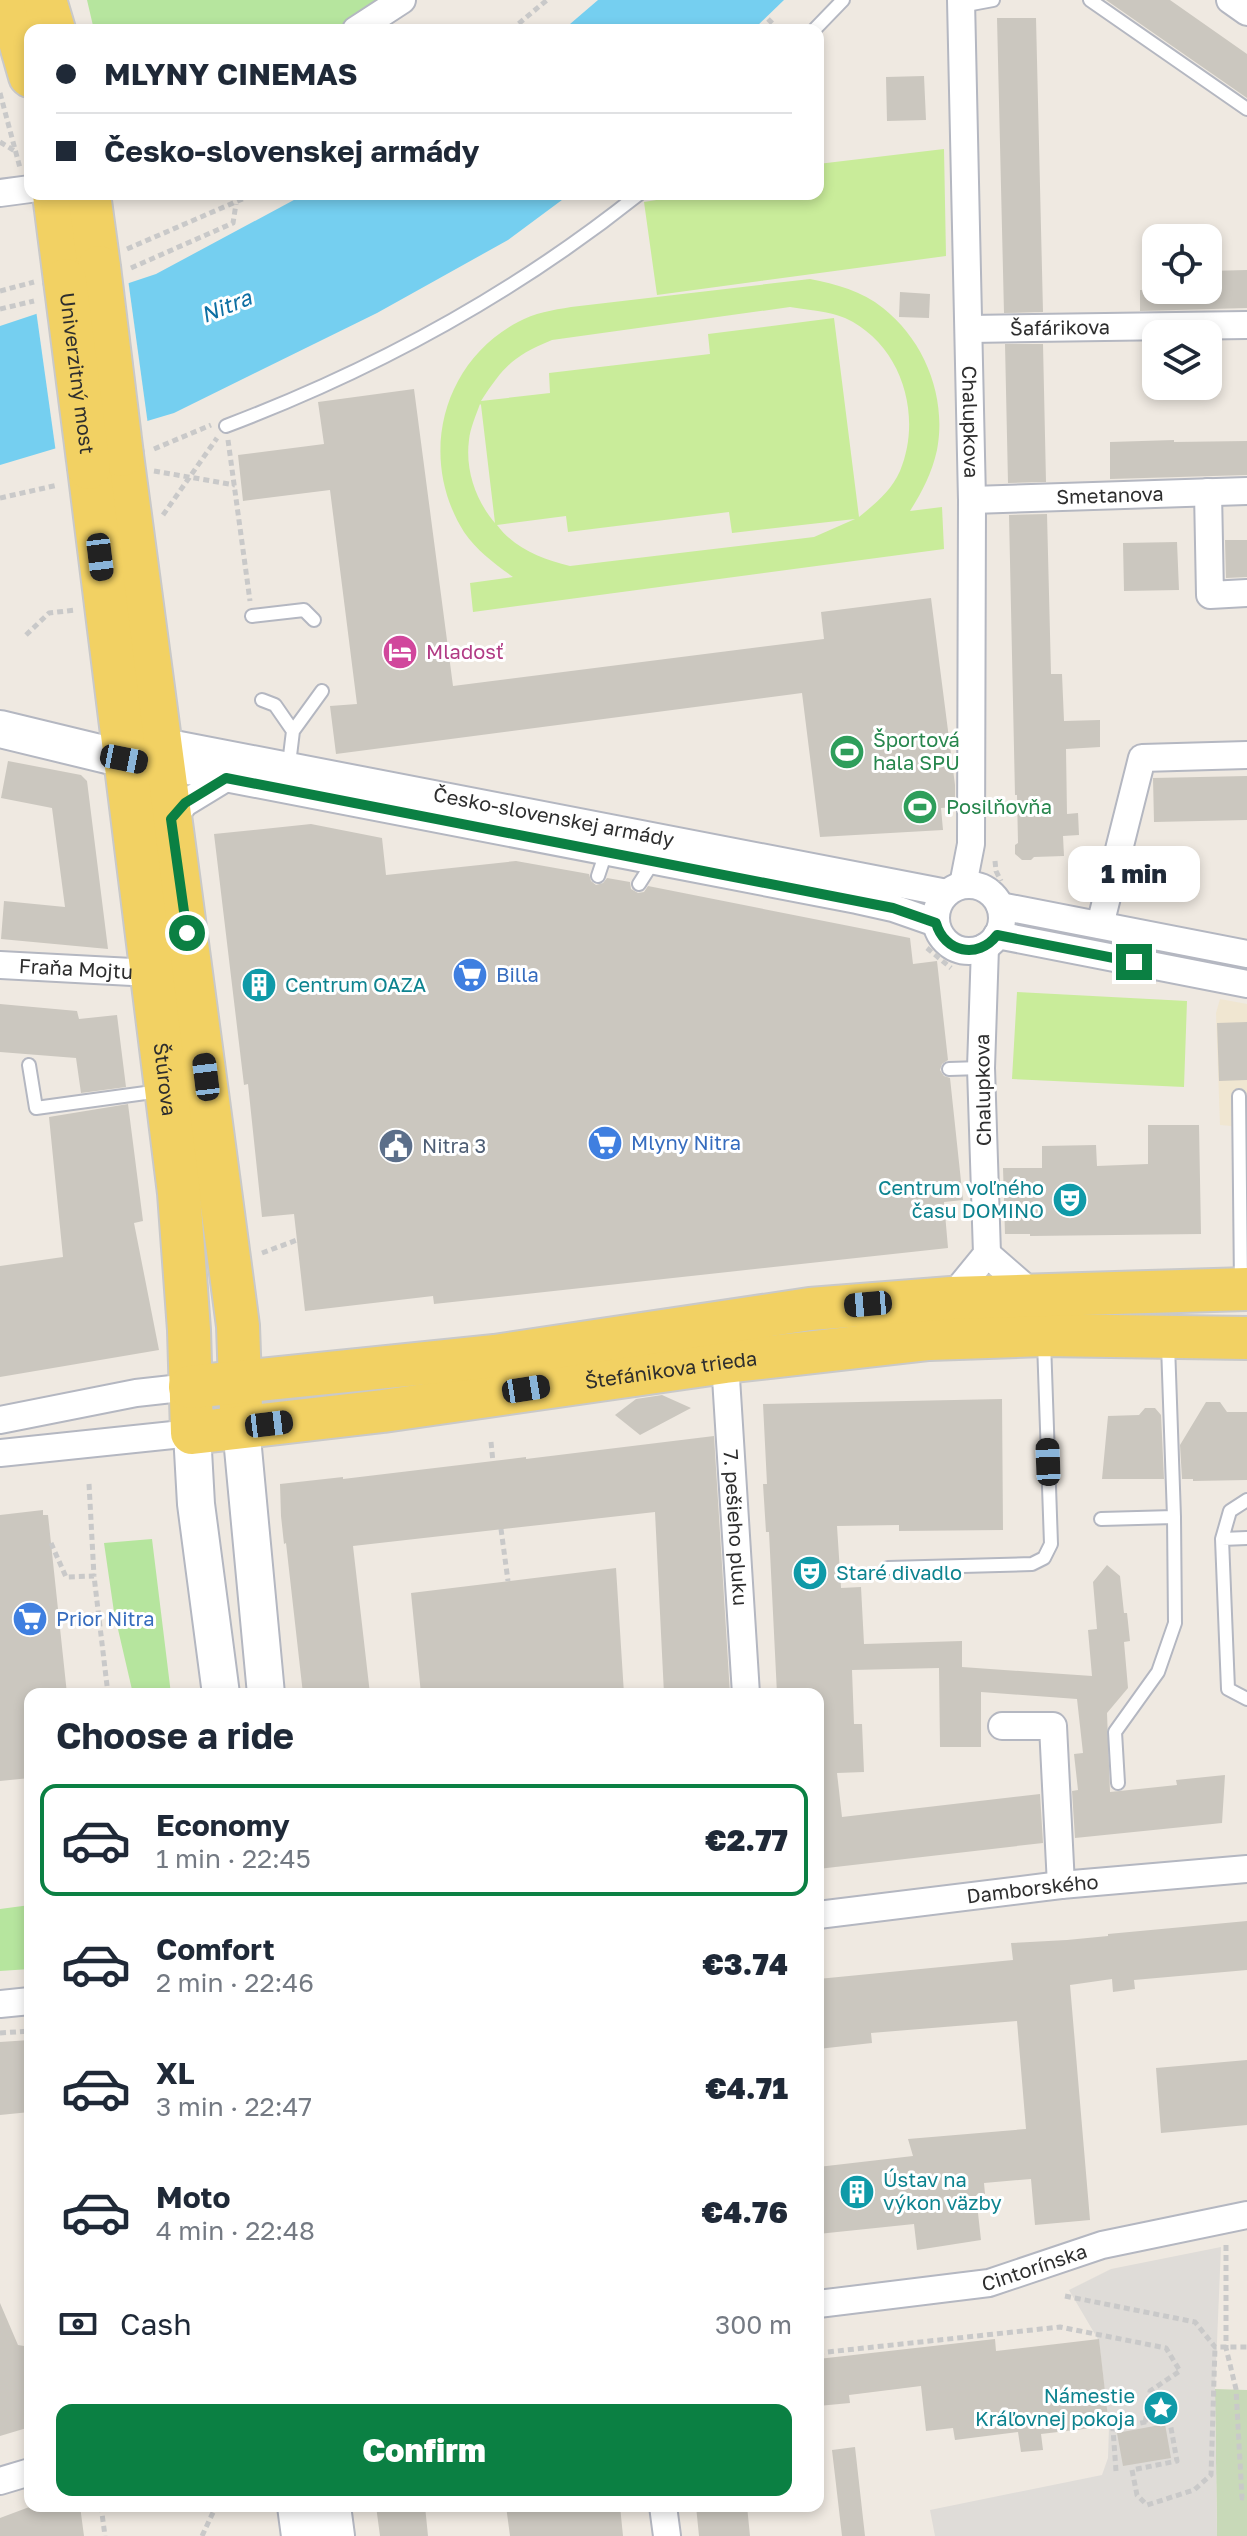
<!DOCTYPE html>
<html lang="en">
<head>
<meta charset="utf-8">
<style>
	body { margin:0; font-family:"Golos Text",sans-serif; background:#f2f2f3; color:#1f2937; height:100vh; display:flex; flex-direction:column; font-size:30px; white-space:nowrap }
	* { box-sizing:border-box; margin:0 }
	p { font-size:26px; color:#747a83 }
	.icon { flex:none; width:44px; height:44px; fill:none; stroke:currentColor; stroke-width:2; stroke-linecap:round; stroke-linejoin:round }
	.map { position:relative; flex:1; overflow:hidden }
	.details { position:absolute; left:24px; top:1688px; width:800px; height:824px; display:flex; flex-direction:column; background:#fff; border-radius:16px; box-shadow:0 4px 12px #0003 }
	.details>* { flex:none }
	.guide { position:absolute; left:24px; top:24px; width:800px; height:176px; border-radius:16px; box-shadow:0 4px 12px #0003; display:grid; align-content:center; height:176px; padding:0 32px; background:#fff }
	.buttons { position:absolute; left:1142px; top:224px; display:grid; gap:16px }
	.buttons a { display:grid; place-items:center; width:80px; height:80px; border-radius:16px; background:#fff; box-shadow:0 4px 12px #0003; font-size:40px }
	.end { position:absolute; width:36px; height:36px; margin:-18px; border:10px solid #0b8043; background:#fff; box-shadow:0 0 0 4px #fff }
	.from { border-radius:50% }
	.bubble { position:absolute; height:56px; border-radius:16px; background:#fff; box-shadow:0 4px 12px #0003; font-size:26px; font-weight:800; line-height:56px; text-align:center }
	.car { position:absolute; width:24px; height:48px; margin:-24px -12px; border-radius:10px; box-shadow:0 0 6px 2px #0007; background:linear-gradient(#222 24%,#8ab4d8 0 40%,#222 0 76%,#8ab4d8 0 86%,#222 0) }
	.guide b { display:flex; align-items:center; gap:28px; height:76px; font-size:30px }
	.guide b+b { border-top:2px solid #e0e1e3 }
	.guide i { width:20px; height:20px; background:#1f2937 }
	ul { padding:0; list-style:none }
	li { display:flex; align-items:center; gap:24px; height:112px; margin:0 16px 12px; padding:0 16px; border:4px solid transparent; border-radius:16px }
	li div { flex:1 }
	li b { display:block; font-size:30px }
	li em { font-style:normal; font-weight:800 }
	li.selected { border-color:#0b8043 }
	li>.icon { width:72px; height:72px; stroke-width:1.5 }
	h2 { padding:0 32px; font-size:36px; line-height:96px }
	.pay { display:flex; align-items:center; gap:20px; height:88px; padding:0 32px; font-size:30px }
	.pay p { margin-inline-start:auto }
	.button { display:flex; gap:16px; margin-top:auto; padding:16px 32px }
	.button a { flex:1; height:92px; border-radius:16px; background:#0b8043; color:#fff; font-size:32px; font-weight:800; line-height:92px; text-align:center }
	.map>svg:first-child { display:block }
	.education { fill:#f0e6d1 }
	.green { fill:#b6e59e }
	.cemetery { fill:#c8d9b8 }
	.pitch { fill:#c9ec9a; fill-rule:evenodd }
	.plaza { fill:#dfdcd8 }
	.water { fill:#75cff0 }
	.pier { fill:#efe9e1 }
	.building { fill:#cbc7bf }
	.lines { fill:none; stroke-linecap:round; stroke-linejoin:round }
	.lane-casing { stroke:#b4b7c1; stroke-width:16 }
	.street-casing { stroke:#b4b7c1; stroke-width:30 }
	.secondary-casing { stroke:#b4b7c1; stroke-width:40 }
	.primary-casing { stroke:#c9c9c9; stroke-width:46 }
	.path { stroke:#c9c9c9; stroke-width:5; stroke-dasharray:6 4; stroke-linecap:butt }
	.lane { stroke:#fff; stroke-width:12 }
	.street { stroke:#fff; stroke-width:26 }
	.secondary { stroke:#fff; stroke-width:36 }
	.primary { stroke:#f2d163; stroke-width:42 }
	.primary-bridge-casing { stroke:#c9c9c9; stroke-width:46; stroke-linecap:butt }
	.primary-bridge { stroke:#f2d163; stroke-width:42 }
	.route { stroke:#0b8043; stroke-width:10 }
	.labels { text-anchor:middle; stroke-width:6; stroke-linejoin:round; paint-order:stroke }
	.street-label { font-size:20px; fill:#2e2e2e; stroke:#fff }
	.hotel-label { font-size:20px; fill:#b23c85; stroke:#fff; text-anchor:start }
	.leisure-label { font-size:20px; fill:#27864d; stroke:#fff; text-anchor:start }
	.shop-label { font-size:20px; fill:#366cbe; stroke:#fff; text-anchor:start }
	.culture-label { font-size:20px; fill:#0d838f; stroke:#fff; text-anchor:start }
	.service-label { font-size:20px; fill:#4e5e75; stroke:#fff; text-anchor:start }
	.water-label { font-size:22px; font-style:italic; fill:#0d6fa3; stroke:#fff }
</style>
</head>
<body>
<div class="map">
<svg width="1247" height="2536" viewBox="0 0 1247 2536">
	<rect width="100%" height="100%" fill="#efe9e1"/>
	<path class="education" d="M1220 999 1247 1004V1247H1235V1130L1231 1126 1220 1125 1216 1013Z"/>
	<path class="green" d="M87 0H385L335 30H94Z
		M152 1539 171 1694H133L114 1612 104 1543Z
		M30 1905V1969L0 1971V1909Z"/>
	<path class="cemetery" d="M1215 2389 1247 2390V2536H1217Z"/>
	<path class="pitch" d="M944 149 946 256 657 295 644 202 693 194H818V164Z
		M810 279C836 284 862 291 883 308 925 341 947 398 937 450 932 473 922 492 910 511L942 507 944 549 473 612 470 583 513 577C495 564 477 551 464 532 418 459 441 363 518 322 534 313 553 310 571 307ZM790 307C807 310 829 311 845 318 902 344 923 416 900 471 891 491 876 503 859 517L834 318 708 334 710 354 549 373 550 393 481 401C504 366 513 356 552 340ZM480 404 481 405 495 523C476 501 465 470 469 440 470 429 476 415 480 404ZM729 512 732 533 855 519 814 537 570 566C542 559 515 549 497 525L566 516 568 532Z
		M1017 992 1187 1001 1184 1087 1012 1079Z"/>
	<path class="plaza" d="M1221 2247 1215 2389 1217 2536H935L930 2510 1102 2475 1108 2458 1109 2427 1099 2341 1069 2290 1111 2269Z"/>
	<path class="water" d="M598 0H784L753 30H563Z
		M305 194H570L508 240 377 313 174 413 0 465V326L156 274Z"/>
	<path class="pier" d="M128 279 148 425 56 453 36 310Z"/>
	<path class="building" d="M1106 0H1170L1247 54V98Z
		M997 18H1036L1043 312 1004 313Z
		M924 76 926 120 887 121 886 77Z
		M1247 270V308L1140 311V290H1208V271Z
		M900 292 930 294 929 318 899 317Z
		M1005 344H1043L1046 482 1008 483Z
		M414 389 453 686 824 639 821 612 931 598 955 785V807L941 808 943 830 820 837 802 693 336 754 330 706 357 704 330 490 243 501 238 455 324 444 318 402Z
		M1174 440V442L1247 441V475L1110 479V442Z
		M1047 514 1051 674H1062L1064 721 1100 720V747L1066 749 1067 814 1078 813 1079 835 1063 836 1064 856 1034 857 1031 860H1022L1015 854V845L1018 843 1017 795H1015L1009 515Z
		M1225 540H1247V577L1226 578Z
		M1177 542 1179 590 1124 591 1123 543Z
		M8 761 81 775 87 781 108 949 1 939 4 901 65 907 52 808 1 798Z
		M1247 776V820L1154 822 1153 778Z
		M311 824 382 838 386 875 516 861 589 874 591 881 596 885 603 883 607 878 630 882 631 889 638 893 644 892 648 886 910 938 913 964 937 961 948 1060 942 1064 940 1070 944 1076 950 1078 963 1200 944 1202 948 1248 434 1304 433 1296 305 1311 294 1214 262 1217 248 1084 244 1085 214 834Z
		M0 1004 77 1011 79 1019 117 1015 126 1087 81 1093 76 1058 0 1052Z
		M1247 1022V1080L1219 1081 1217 1023Z
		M128 1104 143 1221 134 1223 159 1350 0 1377V1266L63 1257 49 1117Z
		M1148 1125H1199L1201 1234 1030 1236V1234H1005L1003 1168H1042V1146L1096 1145 1097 1166 1148 1164Z
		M662 1395 691 1408 640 1435 615 1415 636 1399Z
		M1002 1399 1003 1530 899 1531V1525L837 1526 841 1588 861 1587 864 1644 962 1641V1667L1092 1676 1088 1630 1097 1629 1093 1582 1107 1565 1120 1576 1124 1613H1127L1130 1641 1124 1642 1128 1688 1107 1713 1110 1792 1177 1785 1176 1780 1225 1775 1222 1823 1075 1838 1072 1791 1078 1790 1074 1754 1083 1753 1077 1699 981 1692V1747H940L939 1668 852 1670 854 1724H862L864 1772 837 1773 842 1817 1040 1794 1043 1843 818 1869V1694H777L769 1532H766L763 1484H767L763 1404Z
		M1206 1402H1220L1227 1412H1247V1480L1193 1481V1479H1182L1180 1445Z
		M1145 1408H1155L1161 1415 1164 1479H1102L1108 1416 1139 1415Z
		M714 1436 730 1694H664L655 1512 353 1546 370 1694H303L286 1543 284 1544 281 1516 280 1484 343 1477V1479L526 1457V1459Z
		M43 1510V1515H48L67 1694H30V1778L0 1781V1515Z
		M616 1568 624 1694H421L411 1593Z
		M1247 1921V1970L1134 1980 1135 1989 1113 1992 1112 1979 1070 1985 1090 2220 1035 2225 1031 2179 984 2183 985 2194 976 2195 981 2240 917 2250 914 2224 818 2234V2167L913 2156 908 2139 1026 2129 1017 2021 871 2033 872 2043 818 2049V1979L1013 1960 1011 1943 1067 1940 1108 1936V1934Z
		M30 2040V2112L0 2115V2042Z
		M1247 2060V2125L1161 2133 1156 2068Z
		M0 2303 18 2345 30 2347V2427L0 2436Z
		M995 2339 996 2351 1099 2339 1109 2426 1041 2434 1043 2450 1021 2452 1018 2432 955 2440 953 2428 926 2431 921 2386 849 2395 850 2403 818 2406V2359Z
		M1165 2424 1171 2458 1123 2466 1117 2433Z
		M855 2447 865 2536H842L832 2450Z
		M32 2506H80L84 2536H0V2518Z
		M376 2506H425L428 2536H380Z
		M506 2506H620L623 2536H510Z
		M696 2506H747L750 2536H699Z"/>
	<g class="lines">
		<defs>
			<path id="lane" d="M1090 0 1247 109
				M961 6 993 0
				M814 30 843 0
				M226 426C374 370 515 293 639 194
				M252 616 304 610 314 620
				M262 700 275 705 293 731
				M289 764 293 731 322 691
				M598 876 607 849
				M639 884 653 862
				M29 1065 36 1108 160 1091
				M949 1069 981 1068
				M1239 1096 1241 1285
				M1247 1500 1230 1511 1222 1539 1228 1689 1247 1699
				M1101 1519 1174 1517 1168 1345
				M1222 1539 1247 1538
				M888 1568 1032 1564 1044 1558 1051 1544 1044 1342
				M1118 1783 1115 1732 1158 1672 1175 1623 1174 1517"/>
			<g id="street">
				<path id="s1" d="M961 0 972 500 971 844 963 885"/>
				<path d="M1230 0 1247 12"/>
				<path d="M356 30 402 0"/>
				<path d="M0 193 30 189"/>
				<path id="s2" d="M970 329 1247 325"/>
				<path d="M1208 492 1210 595 1247 593"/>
				<path id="s3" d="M972 500 1247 491"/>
				<path id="s4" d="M159 741 947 893"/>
				<path d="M163 766 857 900 893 908 936 923"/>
				<path d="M171 819 185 803 226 778"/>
				<circle cx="969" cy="918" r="33"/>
				<path d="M1000 906 1247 954"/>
				<path d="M1100 925 1142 758 1247 755"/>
				<path d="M997 935 1247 984"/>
				<path id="s5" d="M0 965 151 973"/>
				<path d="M987 1254 1034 1295"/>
				<path d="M951 1298 987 1254 981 1068 985 947"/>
				<path id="s6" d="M725 1362 746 1694"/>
				<path d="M0 1420 136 1393 190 1387"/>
				<path d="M0 1453 192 1433"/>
				<path d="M1002 1726H1053L1061 1885"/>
				<path id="s7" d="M818 1915 1061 1885 1247 1869"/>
				<path d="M0 2004 30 2001"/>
				<path id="s8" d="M818 2304 989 2283 1102 2245 1247 2215"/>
				<path d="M0 2481 30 2472"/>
				<path d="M663 2506 667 2536"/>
			</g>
			<path id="secondary" d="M0 729 124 759
				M241 1427 266 1694
				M192 1433 196 1504 221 1694
				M296 2506 300 2536
				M332 2506 336 2536"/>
			<g id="primary">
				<path d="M8 0 30 76"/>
				<path d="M45 0 54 30"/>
				<path d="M54 194 65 280"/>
				<path d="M89 194 99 267"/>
				<path d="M122 455 238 1326 241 1410"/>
				<path id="s9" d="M89 468 179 1193 189 1330 192 1433 383 1411 725 1362 929 1339 1043 1335 1247 1338"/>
				<path d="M190 1387 495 1356 810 1309 951 1298 1247 1289"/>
			</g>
		</defs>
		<use href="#lane" class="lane-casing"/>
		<use href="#street" class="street-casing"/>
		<use href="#secondary" class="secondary-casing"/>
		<use href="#primary" class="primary-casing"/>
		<path class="path" d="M768 19 779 30
			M511 30 547 0
			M0 93 20 168
			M0 142 15 151
			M127 249 254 194
			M131 268 233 223 236 204
			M0 291 34 282
			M0 309 34 301
			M228 440 250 601
			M154 449 211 425
			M154 471 235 485
			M0 498 58 485
			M163 515 217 438
			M26 635 49 613 76 610
			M995 861 996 871 1001 881
			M927 948 951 968
			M262 1253 297 1240
			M491 1442 493 1462
			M89 1484 94 1576
			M501 1529 508 1581
			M51 1543 66 1577 94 1576 108 1694
			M0 2033 30 2031
			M1226 2245V2348L1236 2389 1242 2498 1247 2497
			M1065 2296 1195 2322 1215 2347H1247
			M818 2353 1060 2327 1166 2348 1180 2371 1150 2391 1145 2424
			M1116 2471 1113 2429 1169 2417 1177 2461 1132 2470 1137 2495 1147 2505 1194 2490 1211 2475 1215 2347
			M101 2506 105 2536
			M202 2536 216 2506"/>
		<use href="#lane" class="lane"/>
		<use href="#street" class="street"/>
		<use href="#secondary" class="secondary"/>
		<use href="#primary" class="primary"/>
		<defs>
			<g id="primary-bridge">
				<path d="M99 267 122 455"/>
				<path id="s10" d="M65 280 89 468"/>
			</g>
		</defs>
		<use href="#primary-bridge" class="primary-bridge-casing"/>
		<use href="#primary-bridge" class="primary-bridge"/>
	</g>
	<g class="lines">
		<path class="route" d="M187 933 171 819 185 803 226 778 893 908 936 923C944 952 978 960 997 935L1134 962"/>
	</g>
	<defs>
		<symbol id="hotel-disc" viewBox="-11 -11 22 22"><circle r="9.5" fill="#d1479c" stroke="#fff"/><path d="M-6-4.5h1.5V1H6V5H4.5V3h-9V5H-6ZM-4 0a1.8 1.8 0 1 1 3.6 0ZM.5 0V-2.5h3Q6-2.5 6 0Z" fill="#fff"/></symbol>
		<symbol id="stadium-disc" viewBox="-11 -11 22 22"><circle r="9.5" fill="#2e9e5b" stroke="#fff"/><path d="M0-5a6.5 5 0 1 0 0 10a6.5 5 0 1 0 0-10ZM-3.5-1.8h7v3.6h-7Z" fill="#fff"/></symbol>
		<symbol id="supermarket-disc" viewBox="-11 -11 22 22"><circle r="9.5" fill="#3f7fe0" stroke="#fff"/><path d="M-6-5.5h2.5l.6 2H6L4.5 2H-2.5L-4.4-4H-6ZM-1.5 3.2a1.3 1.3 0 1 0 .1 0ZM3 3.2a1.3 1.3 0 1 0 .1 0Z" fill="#fff"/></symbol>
		<symbol id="building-disc" viewBox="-11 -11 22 22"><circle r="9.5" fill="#0f9aa8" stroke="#fff"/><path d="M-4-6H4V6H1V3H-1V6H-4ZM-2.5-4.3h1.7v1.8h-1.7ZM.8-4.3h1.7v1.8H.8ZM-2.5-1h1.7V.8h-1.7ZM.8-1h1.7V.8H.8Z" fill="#fff"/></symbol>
		<symbol id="civic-disc" viewBox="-11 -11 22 22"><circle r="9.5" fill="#5c6f8a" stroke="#fff"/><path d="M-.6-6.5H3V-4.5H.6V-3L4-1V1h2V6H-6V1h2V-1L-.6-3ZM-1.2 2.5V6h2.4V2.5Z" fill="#fff"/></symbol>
		<symbol id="theatre-disc" viewBox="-11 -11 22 22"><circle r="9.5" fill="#0f9aa8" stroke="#fff"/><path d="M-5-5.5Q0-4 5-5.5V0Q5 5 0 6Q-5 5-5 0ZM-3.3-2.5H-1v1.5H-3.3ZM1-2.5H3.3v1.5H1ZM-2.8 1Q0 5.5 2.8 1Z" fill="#fff"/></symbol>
		<symbol id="sight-disc" viewBox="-11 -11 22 22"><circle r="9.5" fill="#0f9aa8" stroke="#fff"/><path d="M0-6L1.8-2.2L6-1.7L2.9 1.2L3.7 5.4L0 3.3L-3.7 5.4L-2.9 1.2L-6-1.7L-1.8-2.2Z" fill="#fff"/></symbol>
	</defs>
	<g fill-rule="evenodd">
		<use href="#hotel-disc" x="380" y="632" width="40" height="40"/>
		<use href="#stadium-disc" x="827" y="732" width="40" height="40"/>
		<use href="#stadium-disc" x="900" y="787" width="40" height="40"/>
		<use href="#supermarket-disc" x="450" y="955" width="40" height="40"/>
		<use href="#building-disc" x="239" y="965" width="40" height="40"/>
		<use href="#supermarket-disc" x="585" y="1123" width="40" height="40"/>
		<use href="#civic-disc" x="376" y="1126" width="40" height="40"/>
		<use href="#theatre-disc" x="1050" y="1180" width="40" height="40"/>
		<use href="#theatre-disc" x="790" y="1553" width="40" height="40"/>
		<use href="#supermarket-disc" x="10" y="1599" width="40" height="40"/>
		<use href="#building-disc" x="837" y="2172" width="40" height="40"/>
		<use href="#sight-disc" x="1141" y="2388" width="40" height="40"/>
	</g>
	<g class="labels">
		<g class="street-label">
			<text dy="7" stroke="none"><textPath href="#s2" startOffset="90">Šafárikova</textPath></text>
			<text dy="7" stroke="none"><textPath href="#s10" startOffset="94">Univerzitný most</textPath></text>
			<text dy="7" stroke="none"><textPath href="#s1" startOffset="422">Chalupkova</textPath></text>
			<text dy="7" stroke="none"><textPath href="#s3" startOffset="138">Smetanova</textPath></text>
			<text dy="7" stroke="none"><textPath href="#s4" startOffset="402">Česko-slovenskej armády</textPath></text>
			<text dy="7" stroke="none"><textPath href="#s5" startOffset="76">Fraňa Mojtu</textPath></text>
			<text dy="7" stroke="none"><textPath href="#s9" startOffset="616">Štúrova</textPath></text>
			<text transform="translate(983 1090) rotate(-91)" y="7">Chalupkova</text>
			<text dy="7" stroke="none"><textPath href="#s9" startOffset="1454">Štefánikova trieda</textPath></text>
			<text dy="7" stroke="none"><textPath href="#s6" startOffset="166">7. pešieho pluku</textPath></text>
			<text dy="7" stroke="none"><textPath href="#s7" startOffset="216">Damborského</textPath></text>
			<text dy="7" stroke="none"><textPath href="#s8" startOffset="220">Cintorínska</textPath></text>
		</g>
		<g class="hotel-label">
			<text x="426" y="659">Mladosť</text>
		</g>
		<g class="leisure-label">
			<text x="873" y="747">Športová<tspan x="873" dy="23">hala SPU</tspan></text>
			<text x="946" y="814">Posilňovňa</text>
		</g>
		<g class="shop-label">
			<text x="496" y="982">Billa</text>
			<text x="631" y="1150">Mlyny Nitra</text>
			<text x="56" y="1626">Prior Nitra</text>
		</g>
		<g class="culture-label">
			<text x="285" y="992">Centrum OAZA</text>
			<text x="1044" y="1195" text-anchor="end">Centrum voľného<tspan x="1044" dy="23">času DOMINO</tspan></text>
			<text x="836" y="1580">Staré divadlo</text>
			<text x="883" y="2187">Ústav na<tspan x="883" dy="23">výkon väzby</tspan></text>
			<text x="1135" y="2403" text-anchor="end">Námestie<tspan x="1135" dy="23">Kráľovnej pokoja</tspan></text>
		</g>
		<g class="service-label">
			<text x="422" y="1153">Nitra 3</text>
		</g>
		<g class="water-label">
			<text transform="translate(226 306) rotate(-22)" y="8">Nitra</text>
		</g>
	</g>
</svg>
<div class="buttons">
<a><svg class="icon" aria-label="locate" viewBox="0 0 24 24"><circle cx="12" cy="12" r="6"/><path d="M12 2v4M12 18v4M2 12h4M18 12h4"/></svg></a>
<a><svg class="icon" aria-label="layers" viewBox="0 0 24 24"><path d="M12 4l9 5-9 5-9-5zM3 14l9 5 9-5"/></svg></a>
</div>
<i class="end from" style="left:187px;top:933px"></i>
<i class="end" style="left:1134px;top:962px"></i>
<div class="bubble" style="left:1068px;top:846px;width:132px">1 min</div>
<i class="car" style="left:100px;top:557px;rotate:173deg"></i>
<i class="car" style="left:124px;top:759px;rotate:101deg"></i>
<i class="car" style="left:206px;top:1077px;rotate:353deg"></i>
<i class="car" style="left:868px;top:1304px;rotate:265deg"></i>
<i class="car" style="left:526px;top:1389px;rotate:81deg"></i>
<i class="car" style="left:269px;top:1424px;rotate:83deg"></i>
<i class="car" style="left:1048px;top:1462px;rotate:358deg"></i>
<div class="guide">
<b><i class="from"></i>MLYNY CINEMAS</b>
<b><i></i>Česko-slovenskej armády</b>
</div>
<section class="details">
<h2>Choose a ride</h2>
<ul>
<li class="selected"><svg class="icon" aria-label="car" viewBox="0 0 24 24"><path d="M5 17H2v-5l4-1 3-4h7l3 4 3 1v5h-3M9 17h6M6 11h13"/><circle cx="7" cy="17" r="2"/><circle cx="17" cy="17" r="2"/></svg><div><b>Economy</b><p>1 min · 22:45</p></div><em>€2.77</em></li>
<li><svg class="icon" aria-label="car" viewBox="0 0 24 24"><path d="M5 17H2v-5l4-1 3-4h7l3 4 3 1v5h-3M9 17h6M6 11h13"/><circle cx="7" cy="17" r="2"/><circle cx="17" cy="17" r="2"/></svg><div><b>Comfort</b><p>2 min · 22:46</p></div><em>€3.74</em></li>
<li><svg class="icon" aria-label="car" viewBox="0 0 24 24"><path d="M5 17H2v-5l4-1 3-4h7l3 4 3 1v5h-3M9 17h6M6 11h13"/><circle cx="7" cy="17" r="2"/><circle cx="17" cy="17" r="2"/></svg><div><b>XL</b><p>3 min · 22:47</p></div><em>€4.71</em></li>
<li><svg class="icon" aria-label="car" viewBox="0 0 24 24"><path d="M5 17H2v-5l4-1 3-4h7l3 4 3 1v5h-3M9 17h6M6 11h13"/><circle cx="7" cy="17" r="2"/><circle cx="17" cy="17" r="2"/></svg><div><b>Moto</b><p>4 min · 22:48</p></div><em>€4.76</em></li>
</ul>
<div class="pay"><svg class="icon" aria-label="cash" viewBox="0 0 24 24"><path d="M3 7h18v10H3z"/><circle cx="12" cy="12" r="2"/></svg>Cash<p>300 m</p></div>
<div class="button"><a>Confirm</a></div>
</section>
</div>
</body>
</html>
